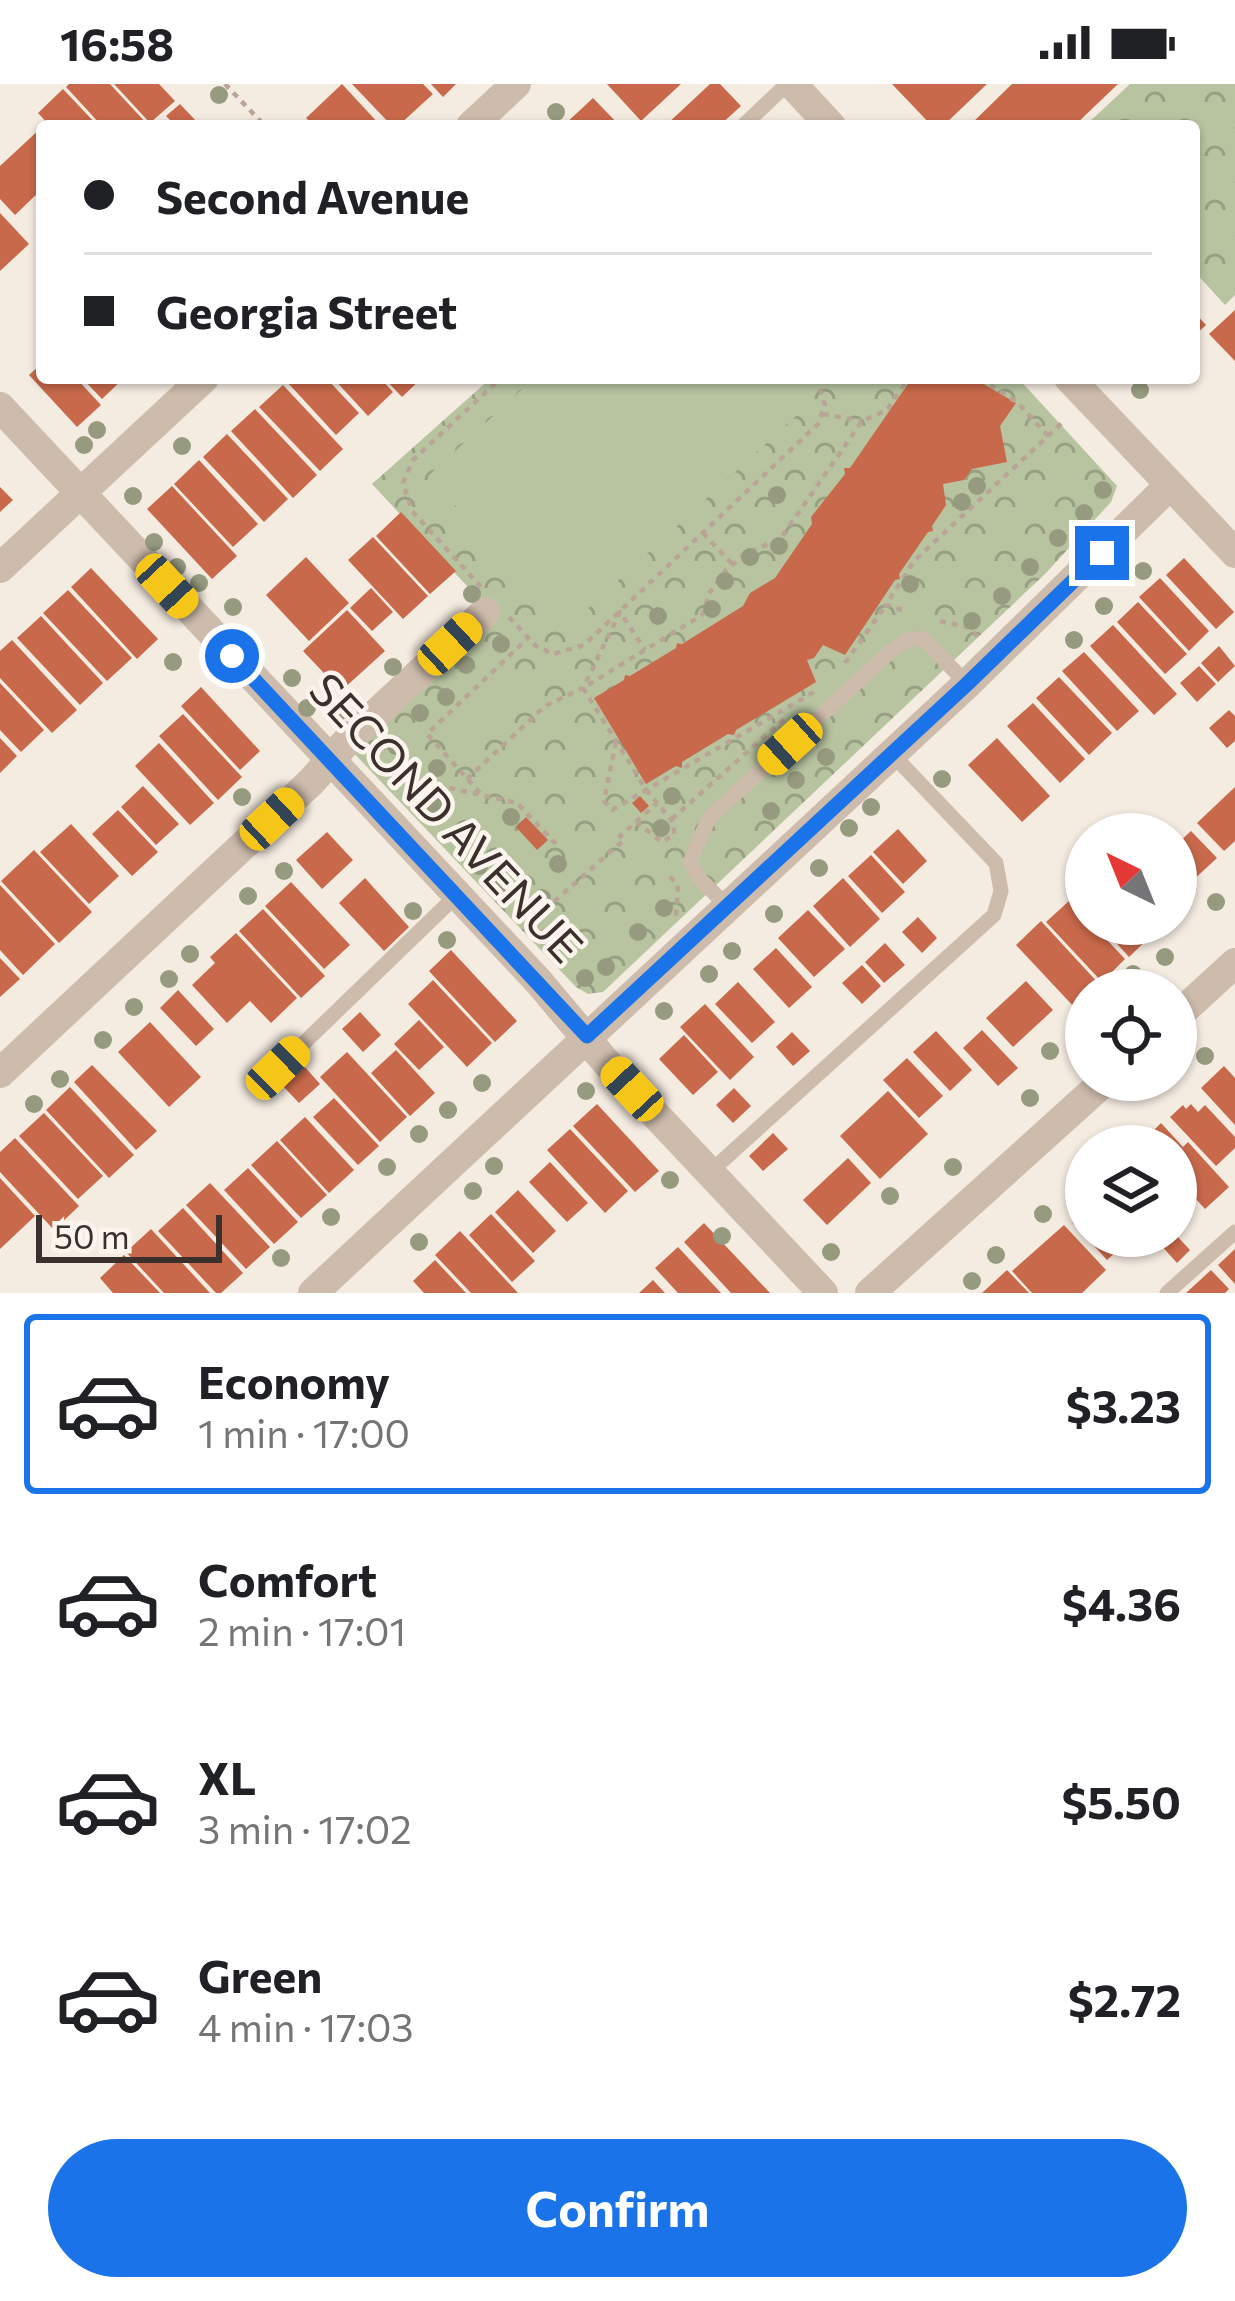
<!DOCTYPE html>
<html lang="en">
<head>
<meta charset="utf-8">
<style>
	body { margin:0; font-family:Commissioner,sans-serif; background:#f6f6f6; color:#202124; height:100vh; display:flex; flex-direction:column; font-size:45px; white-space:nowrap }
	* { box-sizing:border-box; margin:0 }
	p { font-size:39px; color:#757577 }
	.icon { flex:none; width:66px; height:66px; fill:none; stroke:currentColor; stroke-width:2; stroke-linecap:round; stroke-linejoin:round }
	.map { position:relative; height:1209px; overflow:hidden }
	.panel { display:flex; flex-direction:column; background:#fff; flex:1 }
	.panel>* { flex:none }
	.guide { position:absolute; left:36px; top:36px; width:1164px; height:264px; border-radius:12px; box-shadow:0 3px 9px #0004; display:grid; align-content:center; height:264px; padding:0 48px; background:#fff }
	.needle { width:78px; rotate:317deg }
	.tools { position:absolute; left:1065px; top:729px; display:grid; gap:24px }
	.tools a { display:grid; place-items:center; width:132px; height:132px; border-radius:50%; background:#fff; box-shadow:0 3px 9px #0004; font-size:60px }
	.scale { position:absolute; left:36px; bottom:30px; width:186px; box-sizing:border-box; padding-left:12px; border:6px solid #3b302b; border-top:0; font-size:33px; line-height:42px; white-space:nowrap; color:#3b302b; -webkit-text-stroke:9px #fbf5ee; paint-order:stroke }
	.end { position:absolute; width:54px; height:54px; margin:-27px; border:15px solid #1a73e8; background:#fff; box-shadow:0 0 0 6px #fff }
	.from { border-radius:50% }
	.car { position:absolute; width:36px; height:72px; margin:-36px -18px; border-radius:15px; box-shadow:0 0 9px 3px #0007; background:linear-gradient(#f5c518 24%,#345 0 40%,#f5c518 0 76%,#345 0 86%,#f5c518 0) }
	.guide b { display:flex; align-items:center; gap:42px; height:114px; font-size:45px }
	.guide b+b { border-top:3px solid #e0e0e0 }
	.guide i { width:30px; height:30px; background:#202124 }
	ul { padding:21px 0 0; list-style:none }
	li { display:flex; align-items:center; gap:36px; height:180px; margin:0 24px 18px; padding:0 24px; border:6px solid transparent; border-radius:12px }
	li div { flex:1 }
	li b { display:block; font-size:45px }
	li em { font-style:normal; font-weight:700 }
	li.active { border-color:#1a73e8 }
	li>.icon { width:108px; height:108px; stroke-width:1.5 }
	.button { display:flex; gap:24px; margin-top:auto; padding:24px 48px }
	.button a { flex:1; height:138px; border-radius:72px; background:#1a73e8; color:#fff; font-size:48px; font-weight:700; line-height:138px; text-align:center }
	.status { display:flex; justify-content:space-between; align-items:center; height:84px; padding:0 60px; background:#fff; direction:ltr }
	.status svg { height:33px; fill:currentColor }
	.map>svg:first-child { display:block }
	.forest { fill:url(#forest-crowns) }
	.pitch { fill:#b8c4a0 }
	.building { fill:#c8694b }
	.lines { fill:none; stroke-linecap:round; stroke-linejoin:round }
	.path { stroke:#b9a596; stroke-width:4.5; stroke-dasharray:6 6; stroke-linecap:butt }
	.service { stroke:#cdbbac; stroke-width:15 }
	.minor { stroke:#cdbbac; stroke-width:30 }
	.tertiary { stroke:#cdbbac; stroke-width:30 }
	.tree { fill:#969b7f }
	.route { stroke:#1a73e8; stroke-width:15 }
	.labels { text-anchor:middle; stroke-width:9; stroke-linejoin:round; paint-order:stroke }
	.street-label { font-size:45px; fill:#3b302b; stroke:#fbf5ee }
</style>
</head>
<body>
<div class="status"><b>16:58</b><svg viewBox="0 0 49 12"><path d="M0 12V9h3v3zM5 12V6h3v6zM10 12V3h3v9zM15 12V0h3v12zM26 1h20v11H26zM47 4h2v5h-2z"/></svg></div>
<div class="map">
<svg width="1235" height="1209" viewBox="0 0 1235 1209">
	<defs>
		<pattern id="forest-crowns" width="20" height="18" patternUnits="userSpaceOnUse" patternTransform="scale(3)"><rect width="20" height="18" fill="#b8c4a0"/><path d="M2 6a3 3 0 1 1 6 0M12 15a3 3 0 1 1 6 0" fill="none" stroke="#97a083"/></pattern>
	</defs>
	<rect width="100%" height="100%" fill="#f4ebe1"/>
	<path class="forest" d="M1130 0H1235V211L1225 221 1194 187V42H1085Z
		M491 294H1018L1117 402 1111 418 1046 489 603 908 588 910 576 903 349 664 493 530 372 400Z"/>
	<path class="pitch" d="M534 294H765L798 330 568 543 428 392Z
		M508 578 536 608 468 670 441 641Z"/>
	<path class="building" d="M69 0H110L149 42H102L66 3Z
		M114 0H159L175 17 150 39Z
		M342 0 381 42H314L306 34Z
		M352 0H423L433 10 398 42H392Z
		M431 0H456L443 13Z
		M607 0H681L641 37Z
		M710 0H720L741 22 719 42H665Z
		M892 0H987L943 42H932Z
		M1012 0H1118L1074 42H969Z
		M63 5 98 42H50L38 29Z
		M593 14 620 42H563Z
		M180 20 197 38 193 42H176L166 32Z
		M42 43V105L15 131 0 115V82Z
		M0 129 29 160 0 187Z
		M1235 226V277L1209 250Z
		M1194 228 1206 241 1194 252Z
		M42 279V294H76L101 321 77 343 29 291Z
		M82 294H124L102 315Z
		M294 294H326L359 329 336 351 288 299Z
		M333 294H380L393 308 368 332Z
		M384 294H422L402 313Z
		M912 294H986L982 299 1016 319 1000 342 1007 378 972 385 964 396 943 400 946 421 932 442 933 447 928 448 899 490 900 495 895 496 845 571 823 561 814 574 807 576 816 598 736 646 734 651 728 650 682 678V684L676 682 646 700 594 614 624 596 625 591 630 592 676 564 677 559 682 560 743 522 750 509 775 494 812 440 811 433 845 390 844 384H850Z
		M283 301 343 365 320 387 259 323Z
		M255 325 317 391 293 414 231 347Z
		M227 350 288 415 264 438 203 373Z
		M199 376 258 440 233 463 174 400Z
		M172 402 237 472 212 495 147 425Z
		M0 403 13 416 0 428Z
		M401 428 456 487 430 510 376 452Z
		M373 453 428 512 403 535 348 476Z
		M306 473 349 519 309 557 266 511Z
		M1184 474 1234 528 1216 545 1166 491Z
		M91 484 158 555 137 575 71 503Z
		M1160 494 1209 547 1189 567 1139 513Z
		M371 504 393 528 372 547 350 524Z
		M68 506 132 574 107 597 43 529Z
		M1138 518 1187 570 1165 590 1117 538Z
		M347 526 385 567 341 607 303 567Z
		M41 532 103 599 80 621 17 554Z
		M1113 541 1177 610 1154 631 1090 562Z
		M12 556 77 626 52 649 0 594V567Z
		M1219 562 1235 582 1218 598 1201 579Z
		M1084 568 1139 627 1117 647 1062 587Z
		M1199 582 1216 600 1197 618 1180 599Z
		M1059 593 1112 649 1089 671 1036 614Z
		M0 599 44 646 21 668 0 646Z
		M201 603 260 667 240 686 181 622Z
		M1033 619 1085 675 1060 699 1007 642Z
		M1229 626 1235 632V657L1227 664 1209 644Z
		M183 630 242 693 218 716 159 652Z
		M0 654 17 672 0 689Z
		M997 654 1050 712 1022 738 968 681Z
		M159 659 214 719 190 741 135 682Z
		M143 702 179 740 156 761 121 723Z
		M1235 703V757L1224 767 1197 739Z
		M640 712 649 722 641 729 632 719Z
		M118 726 158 768 132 792 92 750Z
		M526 733 548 756 537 766 516 743Z
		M71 740 119 792 89 820 40 768Z
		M898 745 927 777 903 800 873 768Z
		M1191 747 1217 774 1176 812V761Z
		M327 748 353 776 322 805 296 776Z
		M34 766 92 828 59 859 1 797Z
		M871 771 905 808 882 829 848 792Z
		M1086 790V827L1068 807Z
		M365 794 409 843 384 867 339 819Z
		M843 794 880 835 850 863 813 822Z
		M291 798 350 861 324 885 265 822Z
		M0 801 55 860 23 891 0 866Z
		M1070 816 1086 833V840H1092L1125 875 1102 898 1046 838Z
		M263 825 325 892 301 914 239 847Z
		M808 826 845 865 814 893 778 854Z
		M918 833 937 854 922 869 902 848Z
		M1041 837 1100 901 1086 906V913L1075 924 1016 861Z
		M1099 840H1142L1152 851 1129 873Z
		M236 849 297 914 271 939 250 917 227 939 192 901 215 879 210 873Z
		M885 859 905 881 884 899 865 878Z
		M776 864 812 903 789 924 753 885Z
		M451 866 517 937 495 958 429 887Z
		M0 874 20 895 0 913Z
		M862 881 881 902 862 920 842 899Z
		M433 896 492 959 467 983 408 920Z
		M1026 897 1053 926 1013 963 986 934Z
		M738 898 775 938 752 959 715 920Z
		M178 906 214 945 196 962 160 924Z
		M705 920 754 973 730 996 680 943Z
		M360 928 381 951 363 968 342 945Z
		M419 936 444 963 419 986 394 960Z
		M150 938 201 993 169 1023 118 968Z
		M982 946 1018 984 998 1002 963 964Z
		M936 947 972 986 950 1007 913 968Z
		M792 948 810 967 793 982 776 963Z
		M684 951 718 988 693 1011 659 975Z
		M396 966 435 1009 410 1032 371 989Z
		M347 968 407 1033 380 1058 320 993Z
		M907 974 943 1012 919 1034 883 996Z
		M92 981 157 1047 136 1066 74 998Z
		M303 981 320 1000 299 1019 282 1001Z
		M1224 982 1235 994V1041L1201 1004Z
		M70 1003 134 1071 109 1094 46 1026Z
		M734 1004 751 1022 733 1039 716 1021Z
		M888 1007 928 1050 880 1095 840 1052Z
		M334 1014 379 1062 358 1081 313 1033Z
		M597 1020 659 1087 635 1108 573 1042Z
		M1191 1020 1198 1028 1205 1021 1235 1053V1064L1216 1082 1170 1033 1183 1021 1186 1025Z
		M44 1029 103 1092 78 1115 19 1052Z
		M305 1033 354 1086 329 1109 280 1056Z
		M1161 1039 1183 1063 1188 1058 1229 1103 1205 1125 1176 1093V1062H1147L1143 1057Z
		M570 1045 628 1107 605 1129 547 1066Z
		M773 1049 788 1065 763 1087 749 1072Z
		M15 1054 79 1122 54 1146 0 1088V1068Z
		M277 1057 327 1111 301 1134 251 1081Z
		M848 1074 871 1099 827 1141 803 1116Z
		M550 1078 588 1119 567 1138 529 1098Z
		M248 1084 298 1138 274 1160 224 1106Z
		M0 1094 35 1132 0 1165Z
		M210 1099 270 1163 246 1185 186 1121Z
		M1176 1099 1189 1114 1176 1126Z
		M518 1106 556 1147 533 1169 495 1128Z
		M183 1124 243 1189 221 1209H216L158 1147Z
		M1086 1124V1152H1134L1107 1176 1072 1138Z
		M491 1130 535 1177 512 1198 469 1151Z
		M704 1139 770 1209H731L684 1158Z
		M1064 1141 1106 1186 1082 1209H1032L1012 1187Z
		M151 1145 210 1209H164L126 1168Z
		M460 1147 518 1209H471L435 1171Z
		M1166 1152H1177L1190 1166 1177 1179 1159 1159Z
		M678 1163 721 1209H678L655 1184Z
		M1235 1165V1200L1218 1181Z
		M124 1171 160 1209H113L100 1194Z
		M435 1176 466 1209H424L413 1197Z
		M1007 1186 1029 1209H982Z
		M1211 1186 1229 1205 1225 1209H1186Z
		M653 1196 665 1209H639Z"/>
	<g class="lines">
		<path class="path" d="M225 0 265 42
			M823 330 862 337
			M1048 352 1065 336
			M703 449 732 480
			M481 503 412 427 403 399 413 376 501 294
			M902 526 886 521 914 477 1048 352 1018 319 989 300 992 296 989 294
			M509 533 536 562 553 570 584 561 818 340 825 321 817 294
			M940 537 967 543 978 553
			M845 579 886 521
			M616 658 604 717 612 726 814 608
			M370 677 419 697 517 719 556 760
			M467 695 545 622 583 604 620 528 645 566
			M480 709 427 650 528 554
			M672 735 784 635
			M636 738 657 719
			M670 793 678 801 676 833
			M553 859 532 837 624 756 620 752 636 738 662 758 674 751V739L647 707 583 604 702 531 710 508 726 486 745 470 781 454 862 337 887 326 909 294"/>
		<path class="service" d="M743 42 787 0
			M726 821 700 795 690 778 709 734 890 568 908 555H924L967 600
			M278 984 458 810
			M710 1088 994 831 1001 807 996 779 892 670
			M1167 1209 1235 1148"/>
		<path class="minor" d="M471 42 516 0
			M0 323 539 898 605 977 823 1209
			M0 484 204 294
			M1176 933 1235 879
			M0 989 311 698 348 656 485 528
			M313 1209 967 600 1170 401
			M870 1209 1106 996"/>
		<path class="tertiary" d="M792 0 831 42
			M1069 294 1235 469"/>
	</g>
	<g class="tree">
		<circle cx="219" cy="11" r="9"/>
		<circle cx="556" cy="28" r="9"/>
		<circle cx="1140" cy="306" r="9"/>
		<circle cx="97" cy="346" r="9"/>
		<circle cx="84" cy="361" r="9"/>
		<circle cx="182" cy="362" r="9"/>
		<circle cx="977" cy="402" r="9"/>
		<circle cx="1103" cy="406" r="9"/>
		<circle cx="777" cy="411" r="9"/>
		<circle cx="133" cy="412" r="9"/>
		<circle cx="962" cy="418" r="9"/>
		<circle cx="1084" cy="429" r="9"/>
		<circle cx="1058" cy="454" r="9"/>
		<circle cx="154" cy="458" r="9"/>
		<circle cx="779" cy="462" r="9"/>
		<circle cx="750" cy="473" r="9"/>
		<circle cx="177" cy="483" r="9"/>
		<circle cx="1030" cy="483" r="9"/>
		<circle cx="1143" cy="487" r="9"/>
		<circle cx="725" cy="497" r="9"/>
		<circle cx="199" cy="499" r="9"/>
		<circle cx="910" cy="500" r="9"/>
		<circle cx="472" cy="510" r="9"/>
		<circle cx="1002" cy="512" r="9"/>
		<circle cx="1104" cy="522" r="9"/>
		<circle cx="233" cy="523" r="9"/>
		<circle cx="712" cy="525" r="9"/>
		<circle cx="658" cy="532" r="9"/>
		<circle cx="972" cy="537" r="9"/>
		<circle cx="1074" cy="556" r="9"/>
		<circle cx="501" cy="560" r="9"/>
		<circle cx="173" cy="578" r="9"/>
		<circle cx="466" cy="581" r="9"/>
		<circle cx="393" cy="583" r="9"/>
		<circle cx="292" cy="594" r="9"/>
		<circle cx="446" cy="613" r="9"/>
		<circle cx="307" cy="624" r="9"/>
		<circle cx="339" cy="628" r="9"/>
		<circle cx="420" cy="629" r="9"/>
		<circle cx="396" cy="662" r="9"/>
		<circle cx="826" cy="673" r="9"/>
		<circle cx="437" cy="684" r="9"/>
		<circle cx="942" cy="695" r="9"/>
		<circle cx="796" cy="696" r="9"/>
		<circle cx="672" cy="712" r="9"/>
		<circle cx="242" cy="713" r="9"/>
		<circle cx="417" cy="713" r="9"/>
		<circle cx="434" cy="720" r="9"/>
		<circle cx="871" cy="723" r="9"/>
		<circle cx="771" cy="727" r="9"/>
		<circle cx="511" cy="733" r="9"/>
		<circle cx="661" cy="744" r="9"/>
		<circle cx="849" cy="744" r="9"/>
		<circle cx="464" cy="745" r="9"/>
		<circle cx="558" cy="780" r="9"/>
		<circle cx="479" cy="782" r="9"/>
		<circle cx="819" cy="784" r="9"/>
		<circle cx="284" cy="787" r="9"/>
		<circle cx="501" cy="802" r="9"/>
		<circle cx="248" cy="812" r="9"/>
		<circle cx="542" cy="814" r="9"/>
		<circle cx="1216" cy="818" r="9"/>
		<circle cx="664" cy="824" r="9"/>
		<circle cx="413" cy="827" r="9"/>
		<circle cx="774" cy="830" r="9"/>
		<circle cx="638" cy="848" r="9"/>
		<circle cx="447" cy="856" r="9"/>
		<circle cx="732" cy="867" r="9"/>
		<circle cx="190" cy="870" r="9"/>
		<circle cx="1165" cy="873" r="9"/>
		<circle cx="606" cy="883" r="9"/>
		<circle cx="709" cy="890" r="9"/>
		<circle cx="1133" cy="890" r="9"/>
		<circle cx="585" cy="894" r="9"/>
		<circle cx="169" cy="895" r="9"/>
		<circle cx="134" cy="923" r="9"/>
		<circle cx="664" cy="927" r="9"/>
		<circle cx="103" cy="956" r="9"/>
		<circle cx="1050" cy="967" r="9"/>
		<circle cx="1205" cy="972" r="9"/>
		<circle cx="60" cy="995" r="9"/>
		<circle cx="482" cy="999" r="9"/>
		<circle cx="586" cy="1007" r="9"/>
		<circle cx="1030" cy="1014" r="9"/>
		<circle cx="34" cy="1020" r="9"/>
		<circle cx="448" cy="1026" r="9"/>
		<circle cx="419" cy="1050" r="9"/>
		<circle cx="494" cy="1082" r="9"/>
		<circle cx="387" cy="1083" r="9"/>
		<circle cx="953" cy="1083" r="9"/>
		<circle cx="1076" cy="1094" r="9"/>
		<circle cx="670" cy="1096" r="9"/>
		<circle cx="473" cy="1107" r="9"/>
		<circle cx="890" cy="1112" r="9"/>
		<circle cx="1043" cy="1130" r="9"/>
		<circle cx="331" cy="1133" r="9"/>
		<circle cx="722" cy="1152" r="9"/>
		<circle cx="419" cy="1158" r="9"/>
		<circle cx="831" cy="1168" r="9"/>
		<circle cx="996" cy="1171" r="9"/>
		<circle cx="281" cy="1174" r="9"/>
		<circle cx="972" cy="1197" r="9"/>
	</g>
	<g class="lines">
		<path class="route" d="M232 572 587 952 967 600 1102 469"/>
	</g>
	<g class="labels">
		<g class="street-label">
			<text transform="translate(446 734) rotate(47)" y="16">SECOND AVENUE</text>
		</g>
	</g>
</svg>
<div class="tools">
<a><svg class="needle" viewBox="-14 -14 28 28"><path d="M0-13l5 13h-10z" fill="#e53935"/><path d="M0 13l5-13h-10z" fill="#757577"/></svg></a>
<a><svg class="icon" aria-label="locate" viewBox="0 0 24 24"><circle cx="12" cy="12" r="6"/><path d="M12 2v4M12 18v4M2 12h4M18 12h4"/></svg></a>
<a><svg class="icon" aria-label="layers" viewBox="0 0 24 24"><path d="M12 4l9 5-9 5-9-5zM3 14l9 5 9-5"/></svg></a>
</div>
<div class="scale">50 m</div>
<i class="end from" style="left:232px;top:572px"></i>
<i class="end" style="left:1102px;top:469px"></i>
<i class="car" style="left:167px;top:502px;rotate:137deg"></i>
<i class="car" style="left:450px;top:560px;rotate:47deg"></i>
<i class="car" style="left:790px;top:660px;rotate:228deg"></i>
<i class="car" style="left:272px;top:735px;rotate:47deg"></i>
<i class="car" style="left:278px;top:984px;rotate:46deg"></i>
<i class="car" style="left:632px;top:1005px;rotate:317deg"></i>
<div class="guide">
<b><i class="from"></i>Second Avenue</b>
<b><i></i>Georgia Street</b>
</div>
</div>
<section class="panel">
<ul>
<li class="active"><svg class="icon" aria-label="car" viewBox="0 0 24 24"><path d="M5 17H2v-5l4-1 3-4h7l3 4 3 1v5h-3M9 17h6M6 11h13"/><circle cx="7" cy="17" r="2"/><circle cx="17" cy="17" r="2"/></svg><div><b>Economy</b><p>1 min · 17:00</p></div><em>$3.23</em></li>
<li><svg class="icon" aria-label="car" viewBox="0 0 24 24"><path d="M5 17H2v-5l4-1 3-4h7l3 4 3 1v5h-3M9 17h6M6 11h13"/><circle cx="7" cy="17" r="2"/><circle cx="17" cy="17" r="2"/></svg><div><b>Comfort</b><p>2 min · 17:01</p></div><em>$4.36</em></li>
<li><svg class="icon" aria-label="car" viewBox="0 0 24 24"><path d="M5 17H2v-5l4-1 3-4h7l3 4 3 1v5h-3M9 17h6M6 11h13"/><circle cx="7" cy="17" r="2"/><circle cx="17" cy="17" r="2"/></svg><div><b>XL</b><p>3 min · 17:02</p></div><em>$5.50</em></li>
<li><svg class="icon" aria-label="car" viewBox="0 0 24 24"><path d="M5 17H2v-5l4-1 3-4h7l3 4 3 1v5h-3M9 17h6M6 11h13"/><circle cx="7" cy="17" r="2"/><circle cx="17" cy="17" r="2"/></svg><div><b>Green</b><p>4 min · 17:03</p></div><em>$2.72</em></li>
</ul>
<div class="button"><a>Confirm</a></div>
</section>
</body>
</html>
